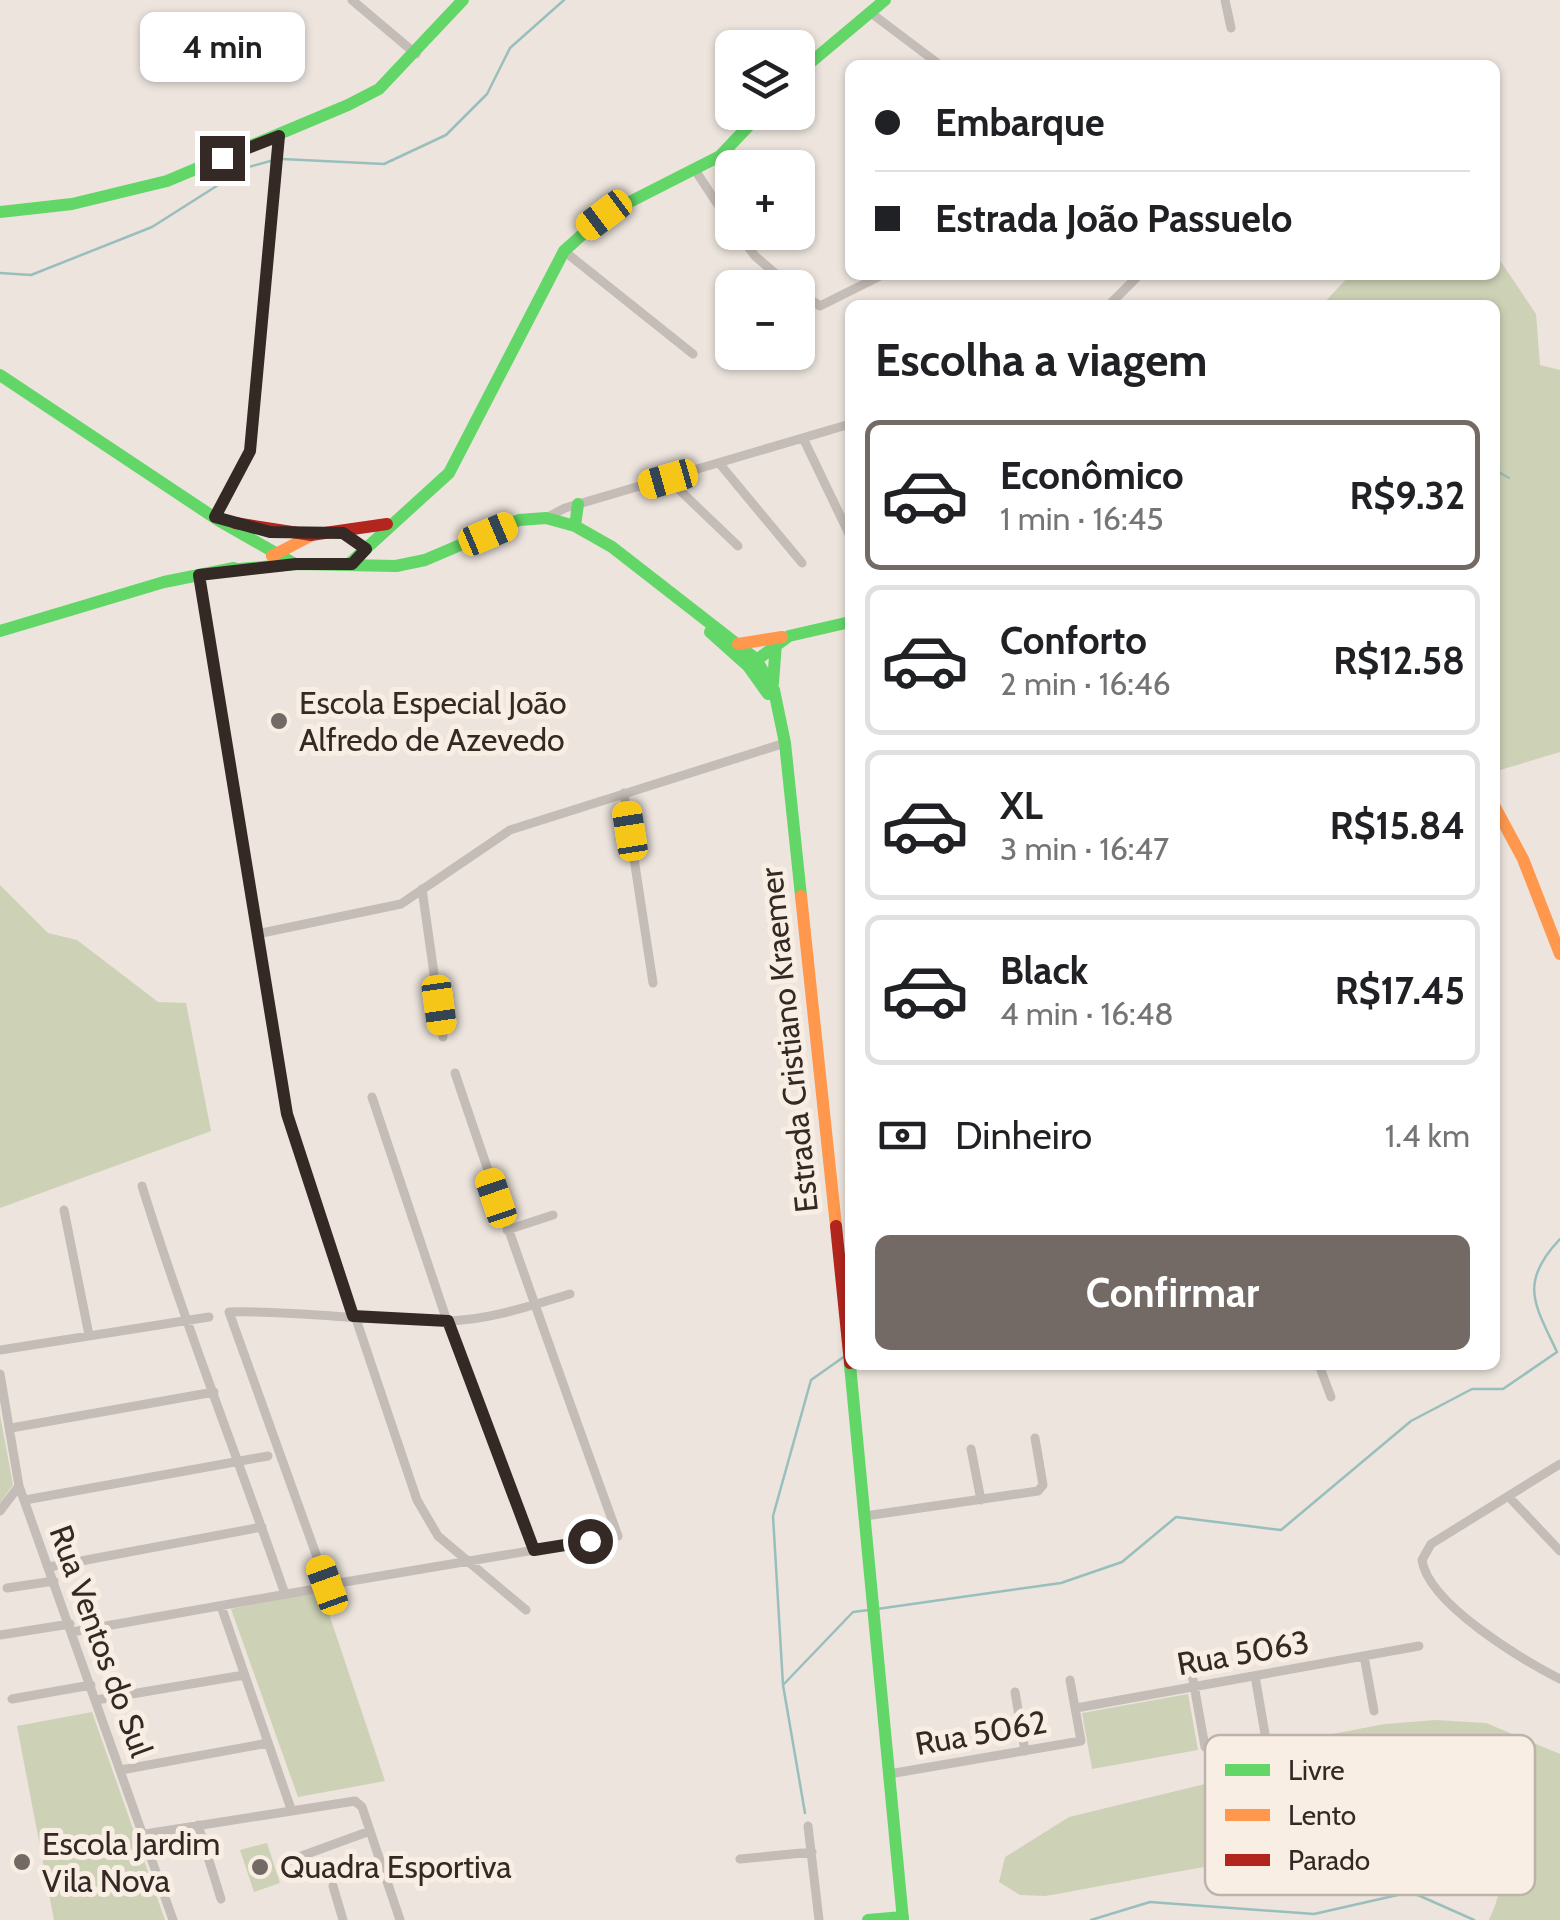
<!DOCTYPE html>
<html lang="pt">
<head>
<meta charset="utf-8">
<style>
	body { margin:0; font-family:Cabin,sans-serif; background:#f6f6f6; color:#202124; height:100vh; display:flex; flex-direction:column; font-size:38px; white-space:nowrap }
	* { box-sizing:border-box; margin:0 }
	p { font-size:32px; color:#757577 }
	.icon { flex:none; width:55px; height:55px; fill:none; stroke:currentColor; stroke-width:2; stroke-linecap:round; stroke-linejoin:round }
	.map { position:relative; flex:1; overflow:hidden }
	.details { position:absolute; left:845px; top:300px; width:655px; height:1070px; display:flex; flex-direction:column; background:#fff; border-radius:15px; box-shadow:0 2px 8px #0004 }
	.details>* { flex:none }
	.hud { position:absolute; left:845px; top:60px; width:655px; height:220px; border-radius:15px; box-shadow:0 2px 8px #0004; display:grid; align-content:center; height:220px; padding:0 30px; background:#fff }
	.fabs { position:absolute; left:715px; top:30px; display:grid; gap:20px }
	.fabs a { display:grid; place-items:center; width:100px; height:100px; border-radius:15px; background:#fff; box-shadow:0 2px 8px #0004; font-size:50px }
	.end { position:absolute; width:45px; height:45px; margin:-22px; border:12px solid #342925; background:#fff; box-shadow:0 0 0 5px #fff }
	.from { border-radius:50% }
	.bubble { position:absolute; height:70px; border-radius:15px; background:#fff; box-shadow:0 2px 8px #0004; font-size:32px; font-weight:700; line-height:70px; text-align:center }
	.car { position:absolute; width:30px; height:60px; margin:-30px -15px; border-radius:12px; box-shadow:0 0 8px 2px #0007; background:linear-gradient(#f5c518 24%,#345 0 40%,#f5c518 0 76%,#345 0 86%,#f5c518 0) }
	.hud b { display:flex; align-items:center; gap:35px; height:95px; font-size:38px }
	.hud b+b { border-top:2px solid #e0e0e0 }
	.hud i { width:25px; height:25px; background:#202124 }
	ul { padding:0; list-style:none }
	li { display:flex; align-items:center; gap:30px; height:150px; margin:0 20px 15px; padding:0 10px; border:5px solid #e0e0e0; border-radius:15px }
	li div { flex:1 }
	li b { display:block; font-size:38px }
	li em { font-style:normal; font-weight:700 }
	li.current { border-color:#746a65 }
	li>.icon { width:90px; height:90px; stroke-width:1.5 }
	h2 { padding:0 30px; font-size:45px; line-height:120px }
	.pay { display:flex; align-items:center; gap:25px; height:110px; padding:0 30px; font-size:38px }
	.pay p { margin-inline-start:auto }
	.button { display:flex; gap:20px; margin-top:auto; padding:20px 30px }
	.button a { flex:1; height:115px; border-radius:15px; background:#746a65; color:#fff; font-size:40px; font-weight:700; line-height:115px; text-align:center }
	.map>svg:first-child { display:block }
	.green { fill:#cdd1b6 }
	.lines { fill:none; stroke-linecap:round; stroke-linejoin:round }
	.stream { stroke:#99bfbd; stroke-width:2.5 }
	.street { stroke:#c4bcb7; stroke-width:9 }
	.fast { stroke:#63d668; stroke-width:12 }
	.slow { stroke:#ff974d; stroke-width:12 }
	.jam { stroke:#b3261e; stroke-width:12 }
	.route { stroke:#342925; stroke-width:12 }
	.poi-dot { fill:#746a65; stroke:#f9eee3; stroke-width:4 }
	.labels { text-anchor:middle; stroke-width:10; stroke-linejoin:round; paint-order:stroke }
	.poi-label { font-size:32px; fill:#342925; stroke:#f9eee3; text-anchor:start }
	.street-label { font-size:32px; fill:#342925; stroke:#f9eee3 }
	.key { fill:#f9eee3; stroke:#beb3aa; stroke-width:2.5 }
	.key-label { font-size:28px; fill:#342925 }
</style>
</head>
<body>
<div class="map">
<svg width="1560" height="1920" viewBox="0 0 1560 1920">
	<rect width="100%" height="100%" fill="#ece4dd"/>
	<path class="green" d="M1495 253 1536 314 1540 365 1560 370V752L1497 771 1495 305H1322L1350 275H1495Z
		M0 885 48 933 77 940 158 1002 186 1003 211 1131 0 1208Z
		M0 1415 13 1485 0 1503Z
		M321 1590 385 1781 298 1797 231 1609Z
		M1188 1694 1198 1750 1092 1769 1082 1713Z
		M92 1712 165 1920H54L17 1726Z
		M1435 1720 1486 1723 1560 1754V1920H1489C1501 1894 1512 1856 1482 1838 1446 1816 1108 1886 1045 1896L1020 1895 999 1882 1005 1857 1069 1817 1238 1776 1242 1751 1385 1724Z
		M267 1843 280 1883 254 1892 240 1850Z"/>
	<g class="lines">
		<path class="stream" d="M282 159 384 164 446 135 487 94 510 48 564 0
			M0 273 31 275 152 227 245 168 274 160
			M1495 470 1509 478
			M877 1609 1061 1583 1122 1562 1176 1517 1281 1530 1411 1421 1472 1389H1503L1557 1352C1535 1305 1518 1283 1560 1239
			M783 1685 853 1612 869 1610
			M805 1813 783 1685 773 1516 811 1380 845 1356
			M1091 1920 1150 1902 1314 1914 1411 1892 1474 1920"/>
		<path class="street" d="M352 0 416 54
			M1225 0 1231 28
			M871 13 940 65
			M695 170 732 226
			M737 232 755 256 792 288
			M564 251 693 354
			M798 291 820 306 882 275
			M1109 305 1139 275
			M803 438 850 536
			M719 463 802 563
			M668 479 738 546
			M215 517 251 451 279 136
			M546 518 565 508 850 424
			M199 575 287 1114 417 1500 438 1536 526 1610
			M624 793 653 983
			M422 889 443 1037
			M257 934 401 904 510 830 785 743
			M455 1073C507 1228 562 1382 618 1536L327 1585 229 1312C302 1310 375 1323 448 1321 490 1320 529 1306 570 1294
			M372 1097 447 1321 534 1550
			M142 1186C185 1324 238 1458 285 1594
			M64 1210 89 1335
			M507 1230 553 1215
			M0 1350 209 1317
			M1319 1365 1331 1397
			M0 1374 19 1486 173 1920
			M11 1428 214 1392
			M971 1449 981 1500
			M1560 1464 1431 1544 1422 1560C1428 1604 1523 1660 1560 1679
			M1509 1497 1560 1551
			M25 1500 268 1456
			M0 1511 19 1486
			M865 1516 1038 1491 1043 1485 1035 1438
			M49 1567 262 1527
			M7 1588 54 1581
			M221 1606 291 1809
			M72 1632 315 1589
			M0 1635 70 1624
			M1364 1656 1374 1711
			M1189 1657 1205 1747
			M1255 1676 1265 1734
			M1015 1692 1025 1751
			M12 1699 91 1685
			M96 1700 244 1675
			M1076 1708 1419 1646
			M121 1770 268 1743
			M889 1774 1081 1741 1070 1680
			M198 1825 221 1899
			M808 1826 819 1920
			M145 1834 355 1801 362 1807 400 1920
			M740 1859 812 1852
			M285 1862 370 1831
			M333 1886 343 1920"/>
		<path class="fast" d="M798 73 885 0
			M0 212 72 204 167 181 348 105 379 89 463 0
			M0 375 218 520 293 563
			M575 526 578 504
			M349 564 449 473 564 251 604 215 720 156 762 112
			M227 570 296 564 396 566 425 560 519 520 546 518 575 526 612 547 756 659 774 690 785 743 801 896
			M0 631 164 582 234 568
			M710 632 748 666 768 694
			M750 665 789 636 850 622
			M773 683 776 643
			M850 1365 903 1920
			M868 1920 903 1917"/>
		<path class="slow" d="M272 556 314 534
			M738 644 782 637
			M1495 807 1523 859 1560 954
			M801 896 836 1226"/>
		<path class="jam" d="M235 523 311 535 387 524
			M836 1226 850 1363"/>
	</g>
	<g class="lines">
		<path class="route" d="M222 158 279 136 250 451 215 517 270 532 343 533 366 549 352 564H296L199 575 287 1114 353 1316 448 1321 534 1550 590 1541"/>
	</g>
	<g class="poi-dot">
		<circle cx="279" cy="721" r="10"/>
		<circle cx="22" cy="1862" r="10"/>
		<circle cx="260" cy="1867" r="10"/>
	</g>
	<g class="labels">
		<g class="poi-label">
			<text x="299" y="714">Escola Especial João<tspan x="299" dy="37">Alfredo de Azevedo</tspan></text>
			<text x="42" y="1855">Escola Jardim<tspan x="42" dy="37">Vila Nova</tspan></text>
			<text x="280" y="1878">Quadra Esportiva</text>
		</g>
		<g class="street-label">
			<text transform="translate(789 1040) rotate(-96)" y="11">Estrada Cristiano Kraemer</text>
			<text transform="translate(101 1641) rotate(70)" y="11">Rua Ventos do Sul</text>
			<text transform="translate(1243 1653) rotate(-10)" y="11">Rua 5063</text>
			<text transform="translate(981 1733) rotate(-10)" y="11">Rua 5062</text>
		</g>
	</g>
	<rect x="1205" y="1735" width="330" height="160" rx="15" class="key"/>
	<rect x="1225" y="1764" width="45" height="12" fill="#63d668"/>
	<rect x="1225" y="1809" width="45" height="12" fill="#ff974d"/>
	<rect x="1225" y="1854" width="45" height="12" fill="#b3261e"/>
	<g class="key-label">
		<text x="1288" y="1780">Livre</text>
		<text x="1288" y="1825">Lento</text>
		<text x="1288" y="1870">Parado</text>
	</g>
</svg>
<div class="fabs">
<a><svg class="icon" aria-label="layers" viewBox="0 0 24 24"><path d="M12 4l9 5-9 5-9-5zM3 14l9 5 9-5"/></svg></a>
<a>+</a>
<a>−</a>
</div>
<i class="end from" style="left:590px;top:1541px"></i>
<i class="end" style="left:222px;top:158px"></i>
<div class="bubble" style="left:140px;top:12px;width:165px">4 min</div>
<i class="car" style="left:604px;top:215px;rotate:233deg"></i>
<i class="car" style="left:668px;top:479px;rotate:254deg"></i>
<i class="car" style="left:488px;top:534px;rotate:67deg"></i>
<i class="car" style="left:630px;top:831px;rotate:351deg"></i>
<i class="car" style="left:439px;top:1005px;rotate:172deg"></i>
<i class="car" style="left:496px;top:1198px;rotate:341deg"></i>
<i class="car" style="left:327px;top:1585px;rotate:340deg"></i>
<div class="hud">
<b><i class="from"></i>Embarque</b>
<b><i></i>Estrada João Passuelo</b>
</div>
<section class="details">
<h2>Escolha a viagem</h2>
<ul>
<li class="current"><svg class="icon" aria-label="car" viewBox="0 0 24 24"><path d="M5 17H2v-5l4-1 3-4h7l3 4 3 1v5h-3M9 17h6M6 11h13"/><circle cx="7" cy="17" r="2"/><circle cx="17" cy="17" r="2"/></svg><div><b>Econômico</b><p>1 min · 16:45</p></div><em>R$9.32</em></li>
<li><svg class="icon" aria-label="car" viewBox="0 0 24 24"><path d="M5 17H2v-5l4-1 3-4h7l3 4 3 1v5h-3M9 17h6M6 11h13"/><circle cx="7" cy="17" r="2"/><circle cx="17" cy="17" r="2"/></svg><div><b>Conforto</b><p>2 min · 16:46</p></div><em>R$12.58</em></li>
<li><svg class="icon" aria-label="car" viewBox="0 0 24 24"><path d="M5 17H2v-5l4-1 3-4h7l3 4 3 1v5h-3M9 17h6M6 11h13"/><circle cx="7" cy="17" r="2"/><circle cx="17" cy="17" r="2"/></svg><div><b>XL</b><p>3 min · 16:47</p></div><em>R$15.84</em></li>
<li><svg class="icon" aria-label="car" viewBox="0 0 24 24"><path d="M5 17H2v-5l4-1 3-4h7l3 4 3 1v5h-3M9 17h6M6 11h13"/><circle cx="7" cy="17" r="2"/><circle cx="17" cy="17" r="2"/></svg><div><b>Black</b><p>4 min · 16:48</p></div><em>R$17.45</em></li>
</ul>
<div class="pay"><svg class="icon" aria-label="cash" viewBox="0 0 24 24"><path d="M3 7h18v10H3z"/><circle cx="12" cy="12" r="2"/></svg>Dinheiro<p>1.4 km</p></div>
<div class="button"><a>Confirmar</a></div>
</section>
</div>
</body>
</html>
